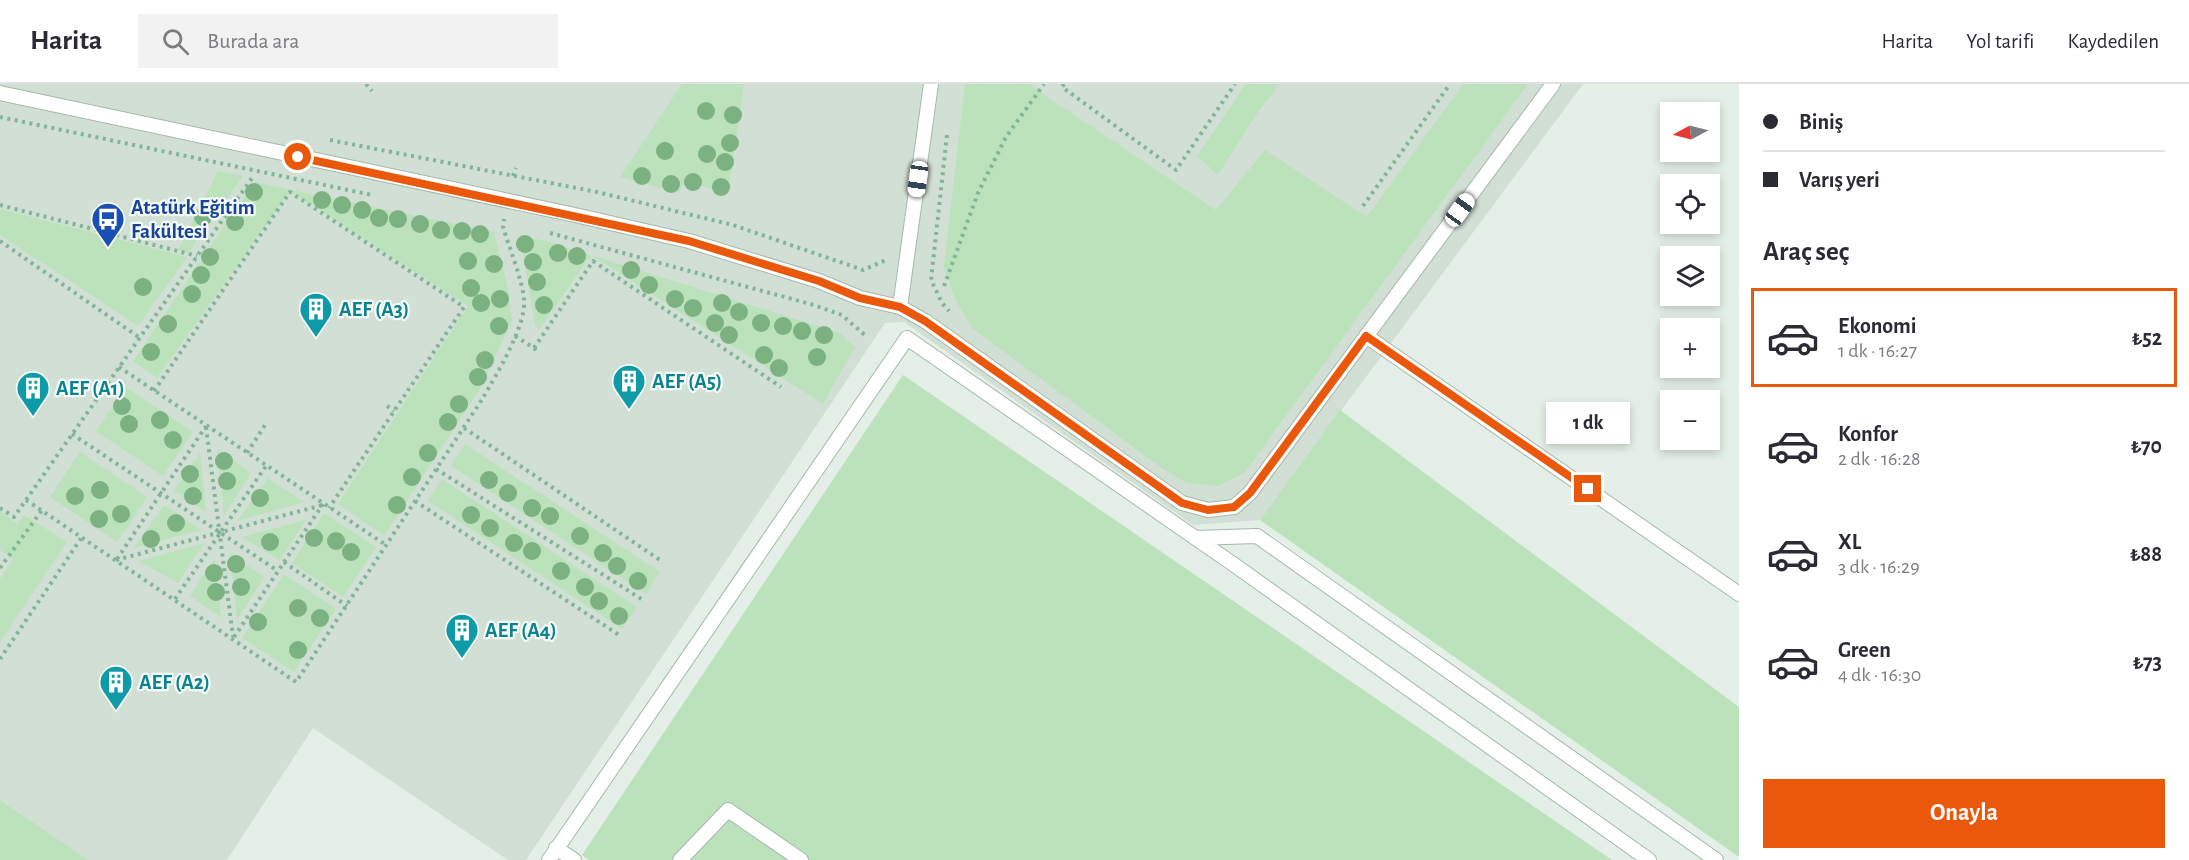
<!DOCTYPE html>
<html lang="tr">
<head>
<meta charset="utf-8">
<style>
	body { margin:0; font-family:"Alegreya Sans",sans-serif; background:#f2f2f3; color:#2b2b33; height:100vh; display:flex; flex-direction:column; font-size:22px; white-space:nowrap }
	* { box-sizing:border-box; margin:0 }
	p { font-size:20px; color:#7c7c81 }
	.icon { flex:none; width:33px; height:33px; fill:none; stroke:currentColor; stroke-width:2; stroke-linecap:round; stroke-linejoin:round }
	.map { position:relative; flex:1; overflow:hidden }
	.details { display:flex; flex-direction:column; background:#fff; width:450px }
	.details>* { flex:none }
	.guide { display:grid; align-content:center; height:132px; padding:0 24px; background:#fff }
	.needle { width:39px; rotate:263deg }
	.fabs { position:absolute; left:1660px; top:18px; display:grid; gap:12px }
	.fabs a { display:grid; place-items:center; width:60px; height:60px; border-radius:0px; background:#fff; box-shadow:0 3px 9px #0003; font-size:30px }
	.end { position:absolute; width:27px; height:27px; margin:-14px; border:8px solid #ea580c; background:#fff; box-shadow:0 0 0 3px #fff }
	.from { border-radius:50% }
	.bubble { position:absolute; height:42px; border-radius:0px; background:#fff; box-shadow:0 3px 9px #0003; font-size:20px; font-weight:600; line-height:42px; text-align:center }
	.car { position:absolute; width:18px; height:36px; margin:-18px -9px; border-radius:8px; box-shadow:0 0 4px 2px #0007; background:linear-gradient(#fff 24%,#345 0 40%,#fff 0 76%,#345 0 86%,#fff 0) }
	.guide b { display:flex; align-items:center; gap:21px; height:57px; font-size:22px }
	.guide b+b { border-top:2px solid #e1e1e2 }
	.guide i { width:15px; height:15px; background:#2b2b33 }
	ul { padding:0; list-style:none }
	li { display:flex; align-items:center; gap:18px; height:99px; margin:0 12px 9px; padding:0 12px; border:3px solid transparent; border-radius:0px }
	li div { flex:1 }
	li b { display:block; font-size:22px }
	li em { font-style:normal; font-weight:600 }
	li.active { border-color:#ea580c }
	li>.icon { width:54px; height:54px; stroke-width:1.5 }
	h2 { padding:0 24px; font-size:27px; line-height:72px }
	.cta { display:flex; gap:12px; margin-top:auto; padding:12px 24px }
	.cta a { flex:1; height:69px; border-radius:0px; background:#ea580c; color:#fff; font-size:24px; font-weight:600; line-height:69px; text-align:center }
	header { display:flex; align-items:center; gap:36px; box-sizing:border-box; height:84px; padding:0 30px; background:#fff; border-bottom:2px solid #e1e1e2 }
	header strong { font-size:28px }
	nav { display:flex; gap:33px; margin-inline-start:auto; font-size:21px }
	.search { width:420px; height:54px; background:#f2f2f3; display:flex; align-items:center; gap:15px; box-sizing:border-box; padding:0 21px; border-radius:0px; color:#7c7c81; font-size:22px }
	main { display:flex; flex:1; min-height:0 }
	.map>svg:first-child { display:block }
	.built { fill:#d2dfd5 }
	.green { fill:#bbe2bb }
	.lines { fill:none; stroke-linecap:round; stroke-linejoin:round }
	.lane-casing { stroke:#a6b8ac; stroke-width:16 }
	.path { stroke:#81b597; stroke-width:4; stroke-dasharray:3 4.5; stroke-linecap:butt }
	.lane { stroke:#fff; stroke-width:14 }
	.tree { fill:#7cb182 }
	.route { stroke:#ea580c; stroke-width:8 }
	.labels { text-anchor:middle; stroke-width:4.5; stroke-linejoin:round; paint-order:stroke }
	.transit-label { font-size:21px; font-weight:bold; fill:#164399; stroke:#f5fbf6; text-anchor:start }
	.culture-label { font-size:21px; font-weight:bold; fill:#0d838f; stroke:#f5fbf6; text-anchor:start }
</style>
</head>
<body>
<header>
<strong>Harita</strong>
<div class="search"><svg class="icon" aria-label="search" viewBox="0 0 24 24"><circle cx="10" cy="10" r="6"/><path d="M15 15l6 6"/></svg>Burada ara</div>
<nav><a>Harita</a><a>Yol tarifi</a><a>Kaydedilen</a></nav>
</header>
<main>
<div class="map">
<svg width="1739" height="776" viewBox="0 0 1739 776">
	<rect width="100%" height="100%" fill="#e4efe7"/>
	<path class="built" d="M0 0H1583L1260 436 1193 441 904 238 885 239 526 776H508L313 644 227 776H0Z"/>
	<path class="green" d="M682 0H744L728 110 685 97 679 109 620 93Z
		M965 0H1032V2L1046 12 1216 126 1265 66 1367 133 1463 0H1528L1244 389 1218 402 1187 399 1163 385 972 244 955 215 944 182Z
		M1246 0H1279L1256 31 1218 91 1197 72Z
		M218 87 243 92 188 169 178 166Z
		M254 98 494 148 508 205 512 237 480 305 384 452 338 420 468 222 290 107 157 294 133 277Z
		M0 125 187 173 138 242 0 151Z
		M520 151 549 158 840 249 855 263 823 320 591 171 539 246 535 241Z
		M903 291 1612 776H589L582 771Z
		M126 303 193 348 163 392 96 347Z
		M1340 326 1739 623V773L1260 436Z
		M465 360 660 488 646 510 451 382Z
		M217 364 251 389 224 432Z
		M80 368 147 413 117 458 50 413Z
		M200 369 206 428 174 407Z
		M268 394 304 418 237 437Z
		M442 395 637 523 622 545 428 417Z
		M164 421 201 446 134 464Z
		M0 427 17 440 24 431 67 458 0 558V495L13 475 0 466Z
		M324 429 376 463 343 513 292 479Z
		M306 436 280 476 242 453Z
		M204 459 178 499 139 477Z
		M230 468 264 494 237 536Z
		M215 474 221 533 190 512Z
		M284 490 336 525 294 588 242 554Z
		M0 716 88 776H0Z"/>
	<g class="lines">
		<defs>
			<path id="lane" d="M0 9 575 131 689 157 819 197 860 214 900 223 931 0
				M900 223 925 237 1182 419 1208 426 1234 423 1250 409 1553 0
				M1366 252 1739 510
				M1195 454 1257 452 1716 776
				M556 764 574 776
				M549 776 907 254 1233 480 1649 776
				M680 776 728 726 801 776"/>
		</defs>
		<use href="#lane" class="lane-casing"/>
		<path class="path" d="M366 0 372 7
			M1064 0 1062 3 1176 86 1235 0
			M0 33 372 111
			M947 51 931 196 942 219 949 227
			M330 56 597 108 733 141 863 186 886 176
			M513 92 516 84
			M0 121 197 172
			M1363 122 1450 0
			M550 149 814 221 842 231 866 252
			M0 157 140 254
			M944 202 978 109 1006 53 1044 0
			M515 252 534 264 593 177 781 303
			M534 264 539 269
			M119 283 386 461
			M154 307 290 108 464 223 329 424
			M387 322 394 327
			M206 343 233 553
			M464 344 663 478
			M72 350 278 487
			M247 369 265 341
			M436 385 643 516
			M26 416 296 598 483 314C496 291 527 241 524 215 522 195 509 163 503 143L504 135
			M415 417 619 551
			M0 424 14 433 252 94
			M117 475 206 342
			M116 476 323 421
			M284 478 347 522
			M0 484 42 426
			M175 515 266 382
			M234 553 323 420
			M0 575 82 453"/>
		<use href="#lane" class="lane"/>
	</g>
	<g class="tree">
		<circle cx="706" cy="27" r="9"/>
		<circle cx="733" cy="31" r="9"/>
		<circle cx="730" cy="59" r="9"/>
		<circle cx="665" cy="67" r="9"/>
		<circle cx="707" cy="70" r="9"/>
		<circle cx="725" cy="78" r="9"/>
		<circle cx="642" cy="92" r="9"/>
		<circle cx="693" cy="98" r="9"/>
		<circle cx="671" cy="100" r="9"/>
		<circle cx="721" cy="103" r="9"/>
		<circle cx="254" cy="108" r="9"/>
		<circle cx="322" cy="116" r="9"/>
		<circle cx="342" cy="121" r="9"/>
		<circle cx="362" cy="126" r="9"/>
		<circle cx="203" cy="133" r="9"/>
		<circle cx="379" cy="134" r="9"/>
		<circle cx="398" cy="135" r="9"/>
		<circle cx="235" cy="138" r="9"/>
		<circle cx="420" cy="140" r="9"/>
		<circle cx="441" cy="146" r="9"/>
		<circle cx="462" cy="147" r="9"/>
		<circle cx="480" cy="150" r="9"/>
		<circle cx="525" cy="160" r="9"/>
		<circle cx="558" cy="169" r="9"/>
		<circle cx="577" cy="172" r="9"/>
		<circle cx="210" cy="173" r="9"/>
		<circle cx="468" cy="177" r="9"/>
		<circle cx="533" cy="178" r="9"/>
		<circle cx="494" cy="180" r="9"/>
		<circle cx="631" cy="186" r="9"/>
		<circle cx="201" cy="191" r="9"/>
		<circle cx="537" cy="198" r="9"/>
		<circle cx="649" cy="201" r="9"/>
		<circle cx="143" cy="203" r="9"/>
		<circle cx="471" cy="204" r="9"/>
		<circle cx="192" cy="210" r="9"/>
		<circle cx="500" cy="215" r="9"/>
		<circle cx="675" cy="215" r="9"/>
		<circle cx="481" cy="219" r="9"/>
		<circle cx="722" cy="219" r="9"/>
		<circle cx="544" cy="221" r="9"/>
		<circle cx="693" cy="224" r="9"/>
		<circle cx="739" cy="228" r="9"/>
		<circle cx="715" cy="239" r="9"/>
		<circle cx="761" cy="239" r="9"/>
		<circle cx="168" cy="240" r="9"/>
		<circle cx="499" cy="242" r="9"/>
		<circle cx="783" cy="242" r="9"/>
		<circle cx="802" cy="247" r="9"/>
		<circle cx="729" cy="251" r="9"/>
		<circle cx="824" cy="251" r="9"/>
		<circle cx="151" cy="268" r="9"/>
		<circle cx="764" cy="271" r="9"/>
		<circle cx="817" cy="273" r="9"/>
		<circle cx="485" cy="276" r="9"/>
		<circle cx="779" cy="284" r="9"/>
		<circle cx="478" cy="293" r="9"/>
		<circle cx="459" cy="320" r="9"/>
		<circle cx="122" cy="322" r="9"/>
		<circle cx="160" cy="336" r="9"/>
		<circle cx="448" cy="338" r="9"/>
		<circle cx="129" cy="340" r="9"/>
		<circle cx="173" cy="356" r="9"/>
		<circle cx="428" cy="369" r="9"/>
		<circle cx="224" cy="377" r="9"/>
		<circle cx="190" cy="390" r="9"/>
		<circle cx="412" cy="393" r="9"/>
		<circle cx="489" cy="396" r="9"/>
		<circle cx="227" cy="397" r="9"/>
		<circle cx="100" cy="406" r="9"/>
		<circle cx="508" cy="409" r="9"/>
		<circle cx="75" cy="412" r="9"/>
		<circle cx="193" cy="412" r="9"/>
		<circle cx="260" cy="414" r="9"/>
		<circle cx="397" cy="421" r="9"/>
		<circle cx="532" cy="424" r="9"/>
		<circle cx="121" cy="430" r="9"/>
		<circle cx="471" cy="431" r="9"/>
		<circle cx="550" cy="432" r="9"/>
		<circle cx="99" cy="435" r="9"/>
		<circle cx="176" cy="439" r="9"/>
		<circle cx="490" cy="444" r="9"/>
		<circle cx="580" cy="452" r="9"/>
		<circle cx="314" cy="454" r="9"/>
		<circle cx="151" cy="455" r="9"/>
		<circle cx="336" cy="457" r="9"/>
		<circle cx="270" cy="458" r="9"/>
		<circle cx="514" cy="459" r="9"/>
		<circle cx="532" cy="467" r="9"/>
		<circle cx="351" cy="468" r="9"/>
		<circle cx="603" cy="469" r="9"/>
		<circle cx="236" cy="480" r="9"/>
		<circle cx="617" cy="482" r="9"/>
		<circle cx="561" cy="487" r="9"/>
		<circle cx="214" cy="489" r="9"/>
		<circle cx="638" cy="497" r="9"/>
		<circle cx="241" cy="503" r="9"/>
		<circle cx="585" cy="503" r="9"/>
		<circle cx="216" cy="508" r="9"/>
		<circle cx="599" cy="517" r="9"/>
		<circle cx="298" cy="524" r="9"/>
		<circle cx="619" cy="532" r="9"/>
		<circle cx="320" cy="534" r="9"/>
		<circle cx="258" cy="538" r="9"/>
		<circle cx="298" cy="566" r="9"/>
	</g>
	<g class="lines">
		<path class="route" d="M298 73 689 157 819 197 860 214 900 223 925 237 1182 419 1208 426 1234 423 1250 409 1366 252 1588 405"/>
	</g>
	<defs>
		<symbol id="bus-pin" viewBox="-11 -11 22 30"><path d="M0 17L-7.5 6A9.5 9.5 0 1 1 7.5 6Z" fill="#1a4fb4" stroke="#f5fbf6"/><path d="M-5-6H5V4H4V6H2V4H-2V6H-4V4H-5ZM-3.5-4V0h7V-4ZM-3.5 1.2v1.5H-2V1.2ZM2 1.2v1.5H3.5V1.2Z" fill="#fff"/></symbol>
		<symbol id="building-pin" viewBox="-11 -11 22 30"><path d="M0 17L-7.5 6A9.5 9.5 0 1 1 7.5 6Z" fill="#0f9aa8" stroke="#f5fbf6"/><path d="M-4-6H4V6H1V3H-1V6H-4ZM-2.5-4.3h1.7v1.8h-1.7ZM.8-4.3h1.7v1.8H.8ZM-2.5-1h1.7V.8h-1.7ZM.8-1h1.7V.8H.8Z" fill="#fff"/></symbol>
	</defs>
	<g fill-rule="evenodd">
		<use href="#bus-pin" x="89" y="116" width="38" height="52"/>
		<use href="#building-pin" x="297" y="206" width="38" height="52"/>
		<use href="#building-pin" x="610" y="278" width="38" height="52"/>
		<use href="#building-pin" x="14" y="285" width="38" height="52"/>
		<use href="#building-pin" x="443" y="527" width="38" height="52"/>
		<use href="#building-pin" x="97" y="579" width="38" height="52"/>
	</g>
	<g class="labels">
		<g class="transit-label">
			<text x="131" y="130">Atatürk Eğitim<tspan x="131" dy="24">Fakültesi</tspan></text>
		</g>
		<g class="culture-label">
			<text x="339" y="232">AEF (A3)</text>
			<text x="652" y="304">AEF (A5)</text>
			<text x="56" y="311">AEF (A1)</text>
			<text x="485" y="553">AEF (A4)</text>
			<text x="139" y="605">AEF (A2)</text>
		</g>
	</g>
</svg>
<div class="fabs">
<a><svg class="needle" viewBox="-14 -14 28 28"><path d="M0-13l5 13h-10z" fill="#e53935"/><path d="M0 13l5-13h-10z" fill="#7c7c81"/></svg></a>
<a><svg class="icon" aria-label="locate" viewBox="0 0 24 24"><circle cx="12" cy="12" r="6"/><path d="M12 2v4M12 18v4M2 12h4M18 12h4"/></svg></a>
<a><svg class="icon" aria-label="layers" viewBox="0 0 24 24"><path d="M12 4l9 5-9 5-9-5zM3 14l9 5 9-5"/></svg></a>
<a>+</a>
<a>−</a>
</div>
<i class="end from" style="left:298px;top:73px"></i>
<i class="end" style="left:1588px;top:405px"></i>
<div class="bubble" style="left:1546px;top:318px;width:84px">1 dk</div>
<i class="car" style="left:918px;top:95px;rotate:188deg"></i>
<i class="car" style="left:1460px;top:126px;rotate:36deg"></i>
</div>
<section class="details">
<div class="guide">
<b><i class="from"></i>Biniş</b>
<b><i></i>Varış yeri</b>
</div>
<h2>Araç seç</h2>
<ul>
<li class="active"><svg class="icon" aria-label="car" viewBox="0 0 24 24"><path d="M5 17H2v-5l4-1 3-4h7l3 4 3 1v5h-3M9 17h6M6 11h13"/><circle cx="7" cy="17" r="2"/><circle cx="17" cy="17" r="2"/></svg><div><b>Ekonomi</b><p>1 dk · 16:27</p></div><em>₺52</em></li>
<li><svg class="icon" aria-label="car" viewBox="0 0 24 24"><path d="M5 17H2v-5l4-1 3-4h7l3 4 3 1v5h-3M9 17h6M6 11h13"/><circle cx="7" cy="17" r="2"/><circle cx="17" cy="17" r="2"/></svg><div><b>Konfor</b><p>2 dk · 16:28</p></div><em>₺70</em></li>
<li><svg class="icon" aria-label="car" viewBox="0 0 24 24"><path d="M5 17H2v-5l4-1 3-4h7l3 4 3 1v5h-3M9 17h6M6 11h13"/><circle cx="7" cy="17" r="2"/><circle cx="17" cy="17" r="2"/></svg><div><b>XL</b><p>3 dk · 16:29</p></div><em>₺88</em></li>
<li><svg class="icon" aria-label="car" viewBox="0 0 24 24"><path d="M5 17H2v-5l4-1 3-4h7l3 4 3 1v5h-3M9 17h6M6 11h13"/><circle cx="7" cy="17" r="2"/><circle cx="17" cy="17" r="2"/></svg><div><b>Green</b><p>4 dk · 16:30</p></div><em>₺73</em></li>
</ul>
<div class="cta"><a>Onayla</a></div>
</section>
</main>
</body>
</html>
